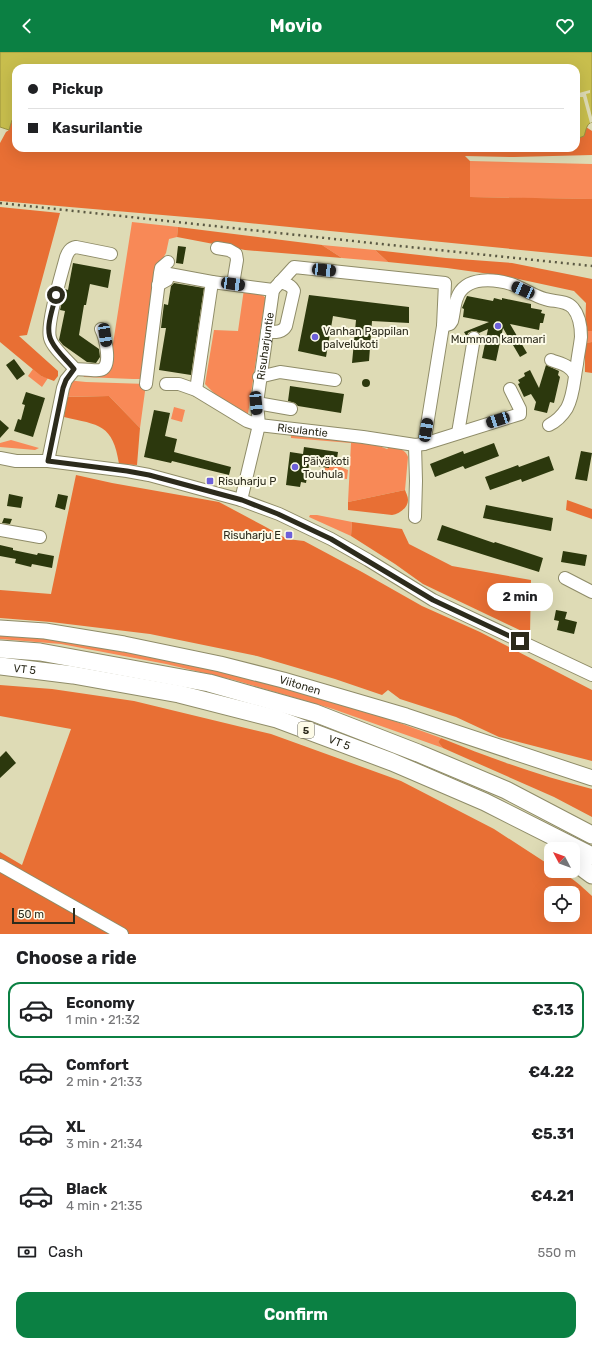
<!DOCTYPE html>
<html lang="en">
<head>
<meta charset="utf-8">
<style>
	body { margin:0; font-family:Rubik,sans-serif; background:#f2f2f2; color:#202124; height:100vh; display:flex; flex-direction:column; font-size:15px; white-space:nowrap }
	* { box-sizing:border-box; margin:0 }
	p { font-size:13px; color:#757577 }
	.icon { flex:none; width:22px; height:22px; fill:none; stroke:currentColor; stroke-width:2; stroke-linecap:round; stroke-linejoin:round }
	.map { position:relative; height:882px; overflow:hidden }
	.sheet { display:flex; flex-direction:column; background:#fff; flex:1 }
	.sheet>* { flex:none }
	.top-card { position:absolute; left:12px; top:12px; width:568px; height:88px; border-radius:12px; box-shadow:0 4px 16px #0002; display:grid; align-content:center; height:88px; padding:0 16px; background:#fff }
	.needle { width:26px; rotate:311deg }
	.buttons { position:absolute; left:544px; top:790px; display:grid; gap:8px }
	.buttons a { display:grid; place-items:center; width:36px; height:36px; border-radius:8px; background:#fff; box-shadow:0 4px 16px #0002; font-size:20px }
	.scale { position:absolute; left:12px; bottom:10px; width:63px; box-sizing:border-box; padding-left:4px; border:2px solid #2c2b1c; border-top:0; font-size:11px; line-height:14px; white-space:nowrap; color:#2c2b1c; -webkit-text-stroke:3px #fdfbe8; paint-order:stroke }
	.end { position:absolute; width:18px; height:18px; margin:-9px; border:5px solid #2c2b1c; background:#fff; box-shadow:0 0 0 2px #fff }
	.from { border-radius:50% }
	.bubble { position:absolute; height:28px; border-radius:12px; background:#fff; box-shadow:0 4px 16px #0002; font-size:13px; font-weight:700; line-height:28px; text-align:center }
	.car { position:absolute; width:12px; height:24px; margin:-12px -6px; border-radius:5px; box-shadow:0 0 3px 1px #0007; background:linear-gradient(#222 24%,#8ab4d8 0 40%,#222 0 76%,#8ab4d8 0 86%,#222 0) }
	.top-card b { display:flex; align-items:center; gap:14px; height:38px; font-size:15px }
	.top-card b+b { border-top:1px solid #e0e0e0 }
	.top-card i { width:10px; height:10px; background:#202124 }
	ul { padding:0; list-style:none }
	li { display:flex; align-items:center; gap:12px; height:56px; margin:0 8px 6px; padding:0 8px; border:2px solid transparent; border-radius:12px }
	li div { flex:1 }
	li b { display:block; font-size:15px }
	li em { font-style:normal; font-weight:700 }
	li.on { border-color:#0b8043 }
	li>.icon { width:36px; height:36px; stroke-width:1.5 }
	h2 { padding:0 16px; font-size:18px; line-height:48px }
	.pay { display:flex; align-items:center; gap:10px; height:44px; padding:0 16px; font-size:15px }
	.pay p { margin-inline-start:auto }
	.cta { display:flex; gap:8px; margin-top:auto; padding:8px 16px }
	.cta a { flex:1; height:46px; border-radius:12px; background:#0b8043; color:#fff; font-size:16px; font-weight:700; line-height:46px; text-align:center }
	header { display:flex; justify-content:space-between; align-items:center; height:52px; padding:0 16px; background:#0b8043; color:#fff; font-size:18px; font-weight:700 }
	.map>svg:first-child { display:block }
	.green { fill:#f88957 }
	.forest { fill:#e86f34; fill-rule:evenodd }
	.water { fill:#c8be4d; stroke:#99923e }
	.pier { fill:#dedbb5 }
	.building { fill:#2c380d }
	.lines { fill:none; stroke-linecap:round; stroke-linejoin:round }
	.minor-casing { stroke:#8f8c68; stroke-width:14 }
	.major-casing { stroke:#8f8c68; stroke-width:17 }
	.highway-casing { stroke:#8f8c68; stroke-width:19 }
	.minor { stroke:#fff; stroke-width:12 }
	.major { stroke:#fff; stroke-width:15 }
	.highway { stroke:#fff; stroke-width:17 }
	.rail { stroke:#5a5843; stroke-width:2.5; stroke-dasharray:2 4; stroke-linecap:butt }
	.route { stroke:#2c2b1c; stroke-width:5 }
	.poi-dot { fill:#6d60da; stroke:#fdfbe8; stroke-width:1.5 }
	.labels { text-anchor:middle; stroke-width:4; stroke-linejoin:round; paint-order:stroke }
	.shield { fill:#fdfbe8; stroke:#6b6959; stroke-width:1 }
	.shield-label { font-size:10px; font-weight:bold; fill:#2c2b1c }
	.poi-label { font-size:11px; fill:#2c2b1c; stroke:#fdfbe8; text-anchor:start }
	.street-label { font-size:11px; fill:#2c2b1c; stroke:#fdfbe8 }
</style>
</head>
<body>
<header><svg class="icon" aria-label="back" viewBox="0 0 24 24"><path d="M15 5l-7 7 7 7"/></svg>Movio<svg class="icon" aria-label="heart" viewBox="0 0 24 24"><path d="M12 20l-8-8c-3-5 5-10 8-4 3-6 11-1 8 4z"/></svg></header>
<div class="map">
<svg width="592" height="882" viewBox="0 0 592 882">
	<rect width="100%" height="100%" fill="#dedbb5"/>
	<path class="green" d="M470 109 592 112V147L469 145Z
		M132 170 178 175 177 185 169 187 166 201 159 213 143 323 140 327H133L84 325 82 321 110 311Z
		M322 193 375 198 388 210 342 206Z
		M244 237 257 239 266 246 263 261 248 362C232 361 216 343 205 332L214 278 238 279Z
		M585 279H592V290L585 291Z
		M33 317 41 324 48 326 42 335 28 324Z
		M66 328 86 330 146 332 140 376 109 344 61 345Z
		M174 355 185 358 182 370 171 367Z
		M291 381 371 391 387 397 390 395C398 395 406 398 408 405L405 438 348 450 351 391 291 386Z
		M11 388 39 396 35 398 0 395V391Z
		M329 412 336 413 348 418 347 427 324 425 325 415 328 416Z
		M310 463H317L352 470 351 484 309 465Z
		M0 581 40 584 100 594 223 618 378 663 441 686 438 690 443 696 333 657 234 628 166 612 61 592 0 587Z"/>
	<path class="forest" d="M15 66 16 96H576V87L584 84 586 75 592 79V103L514 105 465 104 470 109V145L592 147V205L209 167 0 149V91L6 80 9 78 12 68Z
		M0 155 60 161 27 283 19 284 58 319V324L54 329 41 324 0 290Z
		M178 175 322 193 342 206 245 198 177 185Z
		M375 198 446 206 512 211 592 227V279H585L586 251 574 239 504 224 447 216 388 210Z
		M592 290V321L585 320V291Z
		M109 344 140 376 137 413 119 412C113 372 99 373 64 365L67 345Z
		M76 423 112 431 219 450 264 474 287 487 304 489 362 520 422 554 480 580 592 638V709L499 685 456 665 400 647 388 638 382 643 335 627 257 604 150 582 51 570 0 566V538L51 542Z
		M405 438C406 441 408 444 408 448 408 456 399 462 392 463L348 458V450Z
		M567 448 592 457V467L566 458Z
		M352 470 402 477 409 492 452 514 531 528 530 583 423 532 395 512 351 484Z
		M0 633 52 637 134 649 271 682 401 729 494 777 551 814V819C567 819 581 834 592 844V882H0V800L22 813 71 677 0 664ZM551 841H573V863H551Z
		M441 686C490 706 540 724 592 737V765L554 745 443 696 438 690Z"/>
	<path class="water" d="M0 0H592V70C586 72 586 79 584 84L576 87V16H16V66L12 68 9 78 0 75Z"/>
	<path class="pier" d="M590 38V41L586 42 592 65V70L590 71 583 45H580L579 41Z"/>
	<path class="building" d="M178 194 186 195 183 212 176 211Z
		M73 211 111 218 108 236 90 232 86 253H84L79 283 99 297 100 305 96 311 87 310 63 293 59 288 65 259 60 258 65 237 68 238Z
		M174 231 204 236 191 323 159 318 166 276H161L164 252 168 253 171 234Z
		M309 243 409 255V271L372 269 369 309 352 311 356 268 333 264 326 305 298 299Z
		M467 244 493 249 494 246 502 248V246L531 252V256L542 258 541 261 545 262 543 271H540L539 278 510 272 527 301 520 305 503 276 496 309 482 306 488 277 479 281 476 279H472L468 281 467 285 464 280 489 270 463 265 464 257 462 256Z
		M14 307 25 322 17 328 6 313Z
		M546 313 559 319 558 323 560 325 554 351 550 350 547 361 534 358 536 350 531 342 524 345 518 332 520 331 518 328 525 324 524 321 530 318 539 336Z
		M362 331a4 4 0 1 1 8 0a4 4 0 1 1-8 0Z
		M290 334 344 342 341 361 298 354 295 351 288 349Z
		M26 340 45 346 33 385 14 379 18 367 21 368 25 353 22 352Z
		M154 358 170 361 165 384 177 387 174 400 231 415 229 423 172 409 171 411 144 405Z
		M0 368 9 376 0 386Z
		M494 391 499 404 465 417 463 414 435 425 430 412 463 399 464 402Z
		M304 395 338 400 336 413 329 412V416L309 413 306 431 301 430 300 435 286 433 290 400 303 402Z
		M581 399 592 401 587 429 575 427Z
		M549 404 554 418 522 430 521 427 490 438 485 425 518 413 519 415Z
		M9 442 23 445 21 456 7 454Z
		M58 442 68 444 65 458 55 455Z
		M486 453 553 466 551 479 483 466Z
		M4 466 12 467 10 472 2 471Z
		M442 473 494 491 495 490 543 506 539 520 437 488Z
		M0 493 13 496V498L37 503 38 501 54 504 52 516 32 512 31 515 15 511 16 507 0 504Z
		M563 499 587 503 585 514 561 510Z
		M556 558 567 560 565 567 577 570 574 582 557 578 559 569 554 568Z
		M6 699 16 711 0 726V705Z"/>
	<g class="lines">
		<defs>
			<g id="minor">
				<path d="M217 196 229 198 236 202 237 208 233 232"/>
				<path d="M212 230 273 238"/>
				<path d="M158 233 167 228 169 222 212 230 196 338"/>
				<path d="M273 238 294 215 445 231 443 274 424 392"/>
				<path d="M443 274 450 272 452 269C454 262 454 253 457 246 465 223 496 227 514 233 524 237 534 244 545 247 554 250 566 248 573 256 579 263 581 276 581 285 580 294 578 303 577 312 574 327 574 343 567 356 562 364 557 369 549 373"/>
				<path d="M101 277C105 285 113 315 100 318 96 319 80 317 75 317 68 309 52 295 50 286 46 272 62 221 66 205 68 200 70 196 76 195L111 202"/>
				<path d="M267 280C275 280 282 281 286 274L294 239C291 233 287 232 280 230"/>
				<path d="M551 308C561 312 570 313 575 323"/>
				<path d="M259 325 280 320 335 328"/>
				<path d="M146 332 160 221 161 216 168 210"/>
				<path id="s1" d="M166 332H179L196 338 247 369 259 373 257 351 273 238"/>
				<path d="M257 351 291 357"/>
				<path d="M458 381 474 286"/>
				<path d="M415 393 416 429 415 465"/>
				<path d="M0 406 16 409H48L127 419 149 423 241 448 279 462 331 487 368 508 433 548 592 623"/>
				<path d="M48 409 63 336 66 328 75 317"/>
				<path id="s2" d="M241 448 259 373 363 385 415 393 424 392 520 362V357L510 337"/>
				<path d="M0 478 40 485"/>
				<path d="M565 526 592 540"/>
				<path d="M0 813 122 882"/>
			</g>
			<g id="major">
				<path id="s3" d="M0 576 45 579 124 592 220 612 283 628 406 664 592 726"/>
			</g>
			<g id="highway">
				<path d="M0 597 40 600 209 631 315 661 418 701 506 738 592 783"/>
				<path id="s4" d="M0 614 73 623 179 642 277 667 392 710 485 750 592 804"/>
				<path d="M573 809 592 823"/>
			</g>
		</defs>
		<use href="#minor" class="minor-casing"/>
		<use href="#major" class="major-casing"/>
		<use href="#highway" class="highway-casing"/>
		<use href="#minor" class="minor"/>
		<use href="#major" class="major"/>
		<use href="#highway" class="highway"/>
		<path class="rail" d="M0 151 381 192 592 214"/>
	</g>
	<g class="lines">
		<path class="route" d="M56 243C53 257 44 277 52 290 57 300 67 308 74 317L66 328 63 336 48 409 127 419 149 423 242 448 278 462 331 487 433 548 520 589"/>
	</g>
	<g class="poi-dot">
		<circle cx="498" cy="274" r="4"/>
		<circle cx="315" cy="285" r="4"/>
		<circle cx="295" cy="415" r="4"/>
		<rect x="206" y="425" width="8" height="8" rx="2"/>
		<rect x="285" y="479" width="8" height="8" rx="2"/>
	</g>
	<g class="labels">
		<rect class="shield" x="298" y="670" width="16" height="16" rx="3"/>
		<g class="shield-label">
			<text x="306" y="682">5</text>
		</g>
		<g class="poi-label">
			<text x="323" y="283">Vanhan Pappilan<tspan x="323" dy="13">palvelukoti</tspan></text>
			<text x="498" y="291" text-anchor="middle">Mummon kammari</text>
			<text x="303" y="413">Päiväkoti<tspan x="303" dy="13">Touhula</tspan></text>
			<text x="218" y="433">Risuharju P</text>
			<text x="281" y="487" text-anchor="end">Risuharju E</text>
		</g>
		<g class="street-label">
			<text dy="4" stroke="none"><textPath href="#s1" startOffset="183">Risuharjuntie</textPath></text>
			<text dy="4" stroke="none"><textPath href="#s2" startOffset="121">Risulantie</textPath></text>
			<text dy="4" stroke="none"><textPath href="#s4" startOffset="25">VT 5</textPath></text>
			<text dy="4" stroke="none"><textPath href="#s3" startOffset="306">Viitonen</textPath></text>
			<text dy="4" stroke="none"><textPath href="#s4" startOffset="349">VT 5</textPath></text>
		</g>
	</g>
</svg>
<div class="buttons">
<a><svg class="needle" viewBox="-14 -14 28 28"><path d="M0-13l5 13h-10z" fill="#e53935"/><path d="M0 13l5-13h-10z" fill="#757577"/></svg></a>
<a><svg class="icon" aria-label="locate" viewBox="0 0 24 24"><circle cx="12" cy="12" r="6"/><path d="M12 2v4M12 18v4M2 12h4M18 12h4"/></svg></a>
</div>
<div class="scale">50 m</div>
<i class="end from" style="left:56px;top:243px"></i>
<i class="end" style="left:520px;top:589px"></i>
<div class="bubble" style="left:487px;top:531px;width:66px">2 min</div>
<i class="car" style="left:324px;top:218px;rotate:96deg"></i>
<i class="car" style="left:233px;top:232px;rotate:98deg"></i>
<i class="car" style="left:523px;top:238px;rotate:294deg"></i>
<i class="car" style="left:105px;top:283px;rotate:171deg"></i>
<i class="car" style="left:256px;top:351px;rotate:175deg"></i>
<i class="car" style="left:498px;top:368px;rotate:252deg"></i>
<i class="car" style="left:426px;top:378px;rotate:9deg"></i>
<div class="top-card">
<b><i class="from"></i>Pickup</b>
<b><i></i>Kasurilantie</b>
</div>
</div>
<section class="sheet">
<h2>Choose a ride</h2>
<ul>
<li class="on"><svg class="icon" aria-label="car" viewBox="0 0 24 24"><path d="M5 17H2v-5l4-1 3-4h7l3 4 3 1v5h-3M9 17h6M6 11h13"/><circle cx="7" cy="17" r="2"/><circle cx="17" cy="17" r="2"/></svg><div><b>Economy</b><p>1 min · 21:32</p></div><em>€3.13</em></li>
<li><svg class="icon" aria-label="car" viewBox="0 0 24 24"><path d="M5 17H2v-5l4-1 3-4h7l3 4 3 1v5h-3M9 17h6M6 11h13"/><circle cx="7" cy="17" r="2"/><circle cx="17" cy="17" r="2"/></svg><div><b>Comfort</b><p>2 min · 21:33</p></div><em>€4.22</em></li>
<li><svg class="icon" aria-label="car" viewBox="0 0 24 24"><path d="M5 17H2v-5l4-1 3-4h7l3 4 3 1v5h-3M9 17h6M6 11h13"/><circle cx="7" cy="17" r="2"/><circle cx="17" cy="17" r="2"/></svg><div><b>XL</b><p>3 min · 21:34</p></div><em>€5.31</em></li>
<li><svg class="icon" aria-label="car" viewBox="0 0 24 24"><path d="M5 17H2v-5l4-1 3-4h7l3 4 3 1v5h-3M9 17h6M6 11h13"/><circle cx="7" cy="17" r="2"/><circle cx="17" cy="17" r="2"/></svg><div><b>Black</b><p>4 min · 21:35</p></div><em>€4.21</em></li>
</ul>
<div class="pay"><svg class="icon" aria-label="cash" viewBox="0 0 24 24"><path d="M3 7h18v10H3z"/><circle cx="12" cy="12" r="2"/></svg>Cash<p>550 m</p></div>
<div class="cta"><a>Confirm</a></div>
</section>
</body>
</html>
